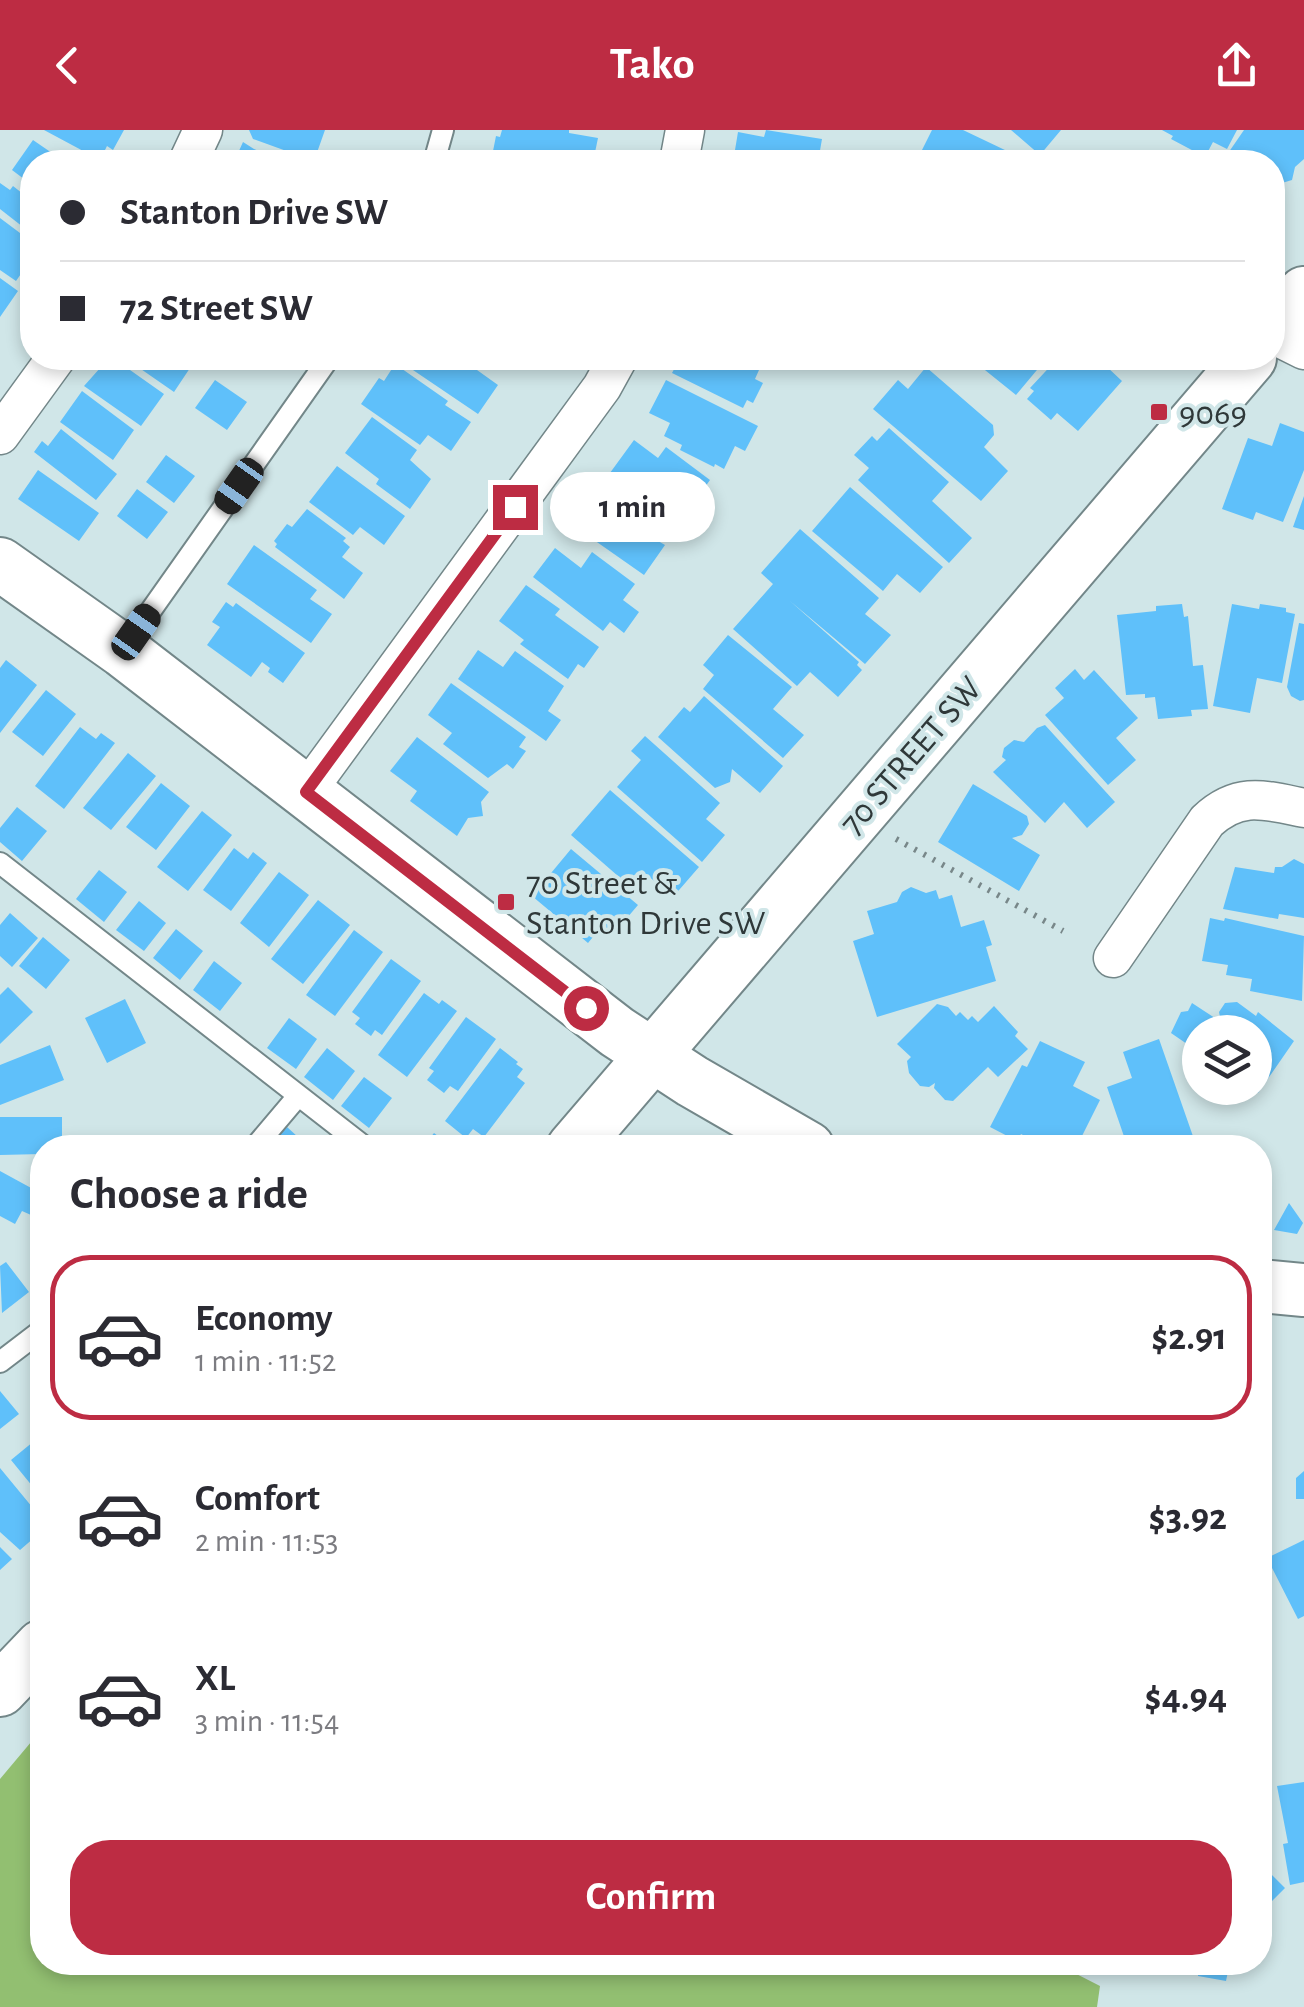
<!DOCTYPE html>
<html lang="en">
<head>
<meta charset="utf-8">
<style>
	body { margin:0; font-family:"Alegreya Sans",sans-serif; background:#f2f2f3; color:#2b2b33; height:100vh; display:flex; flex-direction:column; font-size:38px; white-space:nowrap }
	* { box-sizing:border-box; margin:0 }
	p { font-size:32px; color:#7c7c81 }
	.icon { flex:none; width:55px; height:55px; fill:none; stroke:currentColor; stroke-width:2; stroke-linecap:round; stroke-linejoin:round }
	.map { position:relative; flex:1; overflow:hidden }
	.drawer { position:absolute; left:30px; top:1005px; width:1242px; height:840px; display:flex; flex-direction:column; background:#fff; border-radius:40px; box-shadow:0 5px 15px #0003 }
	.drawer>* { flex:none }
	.top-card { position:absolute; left:20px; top:20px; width:1265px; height:220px; border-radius:40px; box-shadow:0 5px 15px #0003; display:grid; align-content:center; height:220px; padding:0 40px; background:#fff }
	.controls { position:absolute; left:1182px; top:885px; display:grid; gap:20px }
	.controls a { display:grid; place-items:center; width:90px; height:90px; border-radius:50%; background:#fff; box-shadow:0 5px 15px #0003; font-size:50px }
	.end { position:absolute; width:45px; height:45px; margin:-22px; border:12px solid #bd2c43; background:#fff; box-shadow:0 0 0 5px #fff }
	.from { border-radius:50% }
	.bubble { position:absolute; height:70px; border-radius:35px; background:#fff; box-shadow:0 5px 15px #0003; font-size:32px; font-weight:600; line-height:70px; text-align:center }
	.car { position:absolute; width:30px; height:60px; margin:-30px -15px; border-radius:12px; box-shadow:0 0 8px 2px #0007; background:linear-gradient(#222 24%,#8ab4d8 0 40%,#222 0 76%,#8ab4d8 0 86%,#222 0) }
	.top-card b { display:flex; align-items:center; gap:35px; height:95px; font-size:38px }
	.top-card b+b { border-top:2px solid #e1e1e2 }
	.top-card i { width:25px; height:25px; background:#2b2b33 }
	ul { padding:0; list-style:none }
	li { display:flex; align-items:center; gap:30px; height:165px; margin:0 20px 15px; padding:0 20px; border:5px solid transparent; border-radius:40px }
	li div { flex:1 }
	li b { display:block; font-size:38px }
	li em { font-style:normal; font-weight:600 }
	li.selected { border-color:#bd2c43 }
	li>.icon { width:90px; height:90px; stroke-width:1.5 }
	h2 { padding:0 40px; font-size:45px; line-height:120px }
	.action { display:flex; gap:20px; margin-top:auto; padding:20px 40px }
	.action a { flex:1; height:115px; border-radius:40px; background:#bd2c43; color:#fff; font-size:40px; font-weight:600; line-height:115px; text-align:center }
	header { display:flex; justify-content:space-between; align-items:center; height:130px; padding:0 40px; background:#bd2c43; color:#fff; font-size:45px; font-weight:600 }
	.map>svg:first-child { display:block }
	.green { fill:#92bf71 }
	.building { fill:#5fc0fa }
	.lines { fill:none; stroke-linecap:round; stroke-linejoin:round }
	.lane-casing { stroke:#738789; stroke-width:24 }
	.street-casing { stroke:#738789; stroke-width:41 }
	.secondary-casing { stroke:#738789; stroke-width:56 }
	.path { stroke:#788789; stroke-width:6; stroke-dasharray:2.5 8; stroke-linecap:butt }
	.lane { stroke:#fff; stroke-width:20 }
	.street { stroke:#fff; stroke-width:38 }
	.secondary { stroke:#fff; stroke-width:52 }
	.route { stroke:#bd2c43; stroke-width:12 }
	.poi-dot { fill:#bd2c43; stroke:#d0e6e8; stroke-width:4 }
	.labels { text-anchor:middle; stroke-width:8; stroke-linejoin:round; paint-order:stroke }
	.poi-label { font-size:35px; fill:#2f3839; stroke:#d0e6e8; text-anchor:start }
	.street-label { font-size:35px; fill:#2f3839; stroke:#d0e6e8 }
</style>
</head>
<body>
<header><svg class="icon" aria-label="back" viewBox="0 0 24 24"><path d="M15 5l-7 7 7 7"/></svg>Tako<svg class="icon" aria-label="share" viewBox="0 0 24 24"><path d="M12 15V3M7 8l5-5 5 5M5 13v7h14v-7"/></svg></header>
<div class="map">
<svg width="1304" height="1877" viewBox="0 0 1304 1877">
	<rect width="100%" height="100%" fill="#d0e6e8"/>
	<path class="green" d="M42 1599V1832H1053L1100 1856 1097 1877H0V1649Z"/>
	<path class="building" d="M44 0H124L113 20 107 16 100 30Z
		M249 0H325L314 31 253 9Z
		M502 0H569V3L598 8 593 32 491 31 496 6 500 7Z
		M766 0 822 9 818 32H733L738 2 764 7Z
		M932 0H963L1026 30 1024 32H916Z
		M1011 0H1061L1040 25Z
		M1162 0H1237L1227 19 1213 12 1205 27 1171 9 1173 6Z
		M1244 0H1304V29L1295 37 1292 50 1282 53 1277 51 1272 46V32H1222Z
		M33 10 65 32H32V55L12 40Z
		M243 12 254 19 285 32H234Z
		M0 53 10 60 13 56 32 71V104L0 79Z
		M0 88 32 112V128L16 151 0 140Z
		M0 148 18 161 0 187Z
		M109 228H113L164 264 141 296 84 256Z
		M125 228H188L194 232 174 262Z
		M417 228H479L477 231 481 234 477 240 498 255 478 284 410 238Z
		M680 228H699L707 231 709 228H733L759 240 755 249 763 253 753 273 747 270 743 278 672 243Z
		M970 228H1047L1016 265Z
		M1058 228H1114L1106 236 1122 251 1078 301 1057 283 1051 290 1027 269 1034 261 1030 258Z
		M395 234 448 271 445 275 471 292 451 321 428 305 420 315 361 274 379 248 384 251Z
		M926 237 993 295 994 305 984 317 1008 341 981 371 873 279 898 250 908 259Z
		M215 250 247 272 227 300 195 278Z
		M666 250 758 296 745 321 735 316 724 339 715 334 714 337 680 320 682 315 664 306 670 293 649 283Z
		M82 261 134 300 113 330 60 292Z
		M372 287 417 320 410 330 431 349 410 379 376 354 379 349 345 323Z
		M1280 293 1304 302V340L1283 392 1256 382 1253 390 1222 379 1248 308 1272 316Z
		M889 298 949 352 932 371 972 408 949 433 858 350 869 338 854 325 872 306 877 311Z
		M61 299 117 344 96 370 34 322 42 311 48 316Z
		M634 310 658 328 666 317 710 350 697 368 704 373 689 393 645 360 638 370 607 347Z
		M166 325 195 346 174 373 146 352Z
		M337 336 405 386 384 415 360 397 353 405 309 372Z
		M38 340 99 383 79 411 18 369Z
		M599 355 664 401 658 411 665 415 644 445 594 410 602 399 577 386Z
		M850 357 943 437 920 463 897 444 883 461 812 401Z
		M137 359 168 382 147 409 117 386Z
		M1304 366V400L1293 397Z
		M307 379 346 408 343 411 350 417 342 427 363 443 344 469 275 417 277 414 274 411 287 394 292 397Z
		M800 399 879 468 865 484 891 505 865 534 790 471 859 532 857 535 862 540 838 567 810 542 797 556 733 499 773 454 761 443Z
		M254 415 317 460 310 469 332 484 311 513 227 454Z
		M555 418 581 438 592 422 635 454 623 470 639 482 624 503 610 492 603 501 533 447Z
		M526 455 560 479 555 485 599 517 584 538 578 534 568 549 520 514 524 510 499 491Z
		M226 472 233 477 236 473 305 523 283 553 268 542 270 538 262 532 251 547 207 515 220 497 212 492Z
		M1182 474 1184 487 1188 486 1193 536 1203 535 1208 579 1191 580 1192 586 1158 589 1155 567 1145 568V564L1126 565 1117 485 1156 481V476Z
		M1232 474 1259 479 1260 474 1286 478V482L1295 484 1282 553 1257 548 1250 583 1213 576Z
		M1299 493 1304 494V570L1300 571 1291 566 1287 557Z
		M728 505 792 557 773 579 804 605 783 628 703 559 714 545 703 535Z
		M478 520 503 537 515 521 564 556 548 581 561 590 546 611 458 549Z
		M6 530 37 555 0 603V538Z
		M1075 539 1084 550 1094 540 1138 588 1116 608 1136 630 1108 655 1045 585 1064 568 1055 558Z
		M451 553 526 607 519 617 526 621 513 639 507 634 488 648 443 614 452 603 428 585Z
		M46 560 76 584 43 626 12 602Z
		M704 566 783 636 760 663 732 639 730 652 715 658 658 607 684 577 690 582Z
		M1045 595 1115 672 1087 698 1064 672 1045 693 993 642 1006 630 1002 627 1004 618 1014 610 1024 612 1037 598Z
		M80 597 96 609 101 603 115 613 64 679 35 656Z
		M645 606 720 673 706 689 725 705 702 732 617 657 641 630 631 621Z
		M417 607 489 662 481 672 483 686 468 688 457 706 410 671 417 661 390 641Z
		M128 623 156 646 111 700 83 678Z
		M161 653 190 676 156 720 126 697Z
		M973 654 1027 686 1029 694 1022 705 1012 708 1040 725 1019 761 938 712Z
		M610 660 699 737 673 767 646 744 640 754 626 753 571 705Z
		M17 677 47 701 22 731 0 712V698Z
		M202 681 232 705 188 761 157 737Z
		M234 718 248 729 253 722 267 733 231 781 203 760Z
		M571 719 638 775 615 802 602 796 588 813 532 766Z
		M1294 729 1304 734V788L1279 784 1278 789 1223 779 1235 737 1274 743 1275 737H1282Z
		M99 740 127 762 104 792 76 769Z
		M279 742 309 765 269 817 240 793Z
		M911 757 926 763 936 760 939 769 952 765 961 797 984 790 992 815 986 817 996 851 877 887 853 811 874 804 867 781 897 772 902 762Z
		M318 770 350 795 303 854 271 829Z
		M139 771 166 793 144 821 116 800Z
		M10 783 38 808 12 837 0 826V795Z
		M1210 788 1224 791 1225 788 1304 806 1302 871 1250 861 1252 849 1226 845 1228 835 1202 831Z
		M176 799 203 821 180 850 153 828Z
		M354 800 383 822 335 886 306 865Z
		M43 807 70 830 46 859 19 836Z
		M391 829 421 851 382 905 375 900 371 906 355 894 360 888 352 882Z
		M214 831 242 853 220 881 193 860Z
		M8 857 33 882 0 914V865Z
		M424 863 439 874 442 870 457 881 407 947 378 925Z
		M125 869 146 913 107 933 85 888Z
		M1237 872 1256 886 1258 882 1294 911 1258 963 1250 958H1255V902H1200V923L1171 903 1181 882 1188 881 1192 873 1221 892 1219 882 1225 873Z
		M937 874 948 877 956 886 960 882 968 890 972 886 978 892 994 876 1018 902 1015 906 1028 919 998 947 988 937 953 971 945 970 934 958 935 953 929 957 920 956 909 943 907 931 911 927 897 914Z
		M466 887 496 909 458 961 450 956 444 963 427 950 434 941 429 938Z
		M289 888 317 909 296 939 267 918Z
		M1159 909 1195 1012 1179 1018H1128L1107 957 1132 948 1123 922Z
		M1040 911 1085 932 1073 956 1100 970 1076 1018H1048L1021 1004 1017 1011 990 997 1022 935 1027 937Z
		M50 915 64 950 0 975V935Z
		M327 918 355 941 333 970 304 947Z
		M500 918 518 932 516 934 523 939 517 947 525 953 484 1007 473 999 466 1008 445 991Z
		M364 947 392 968 369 998 341 976Z
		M0 987H62V1018H42V1024L0 1025Z
		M287 997 310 1018H268Z
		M434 1003 453 1018H422Z
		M0 1041 33 1059 30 1064 39 1068 31 1085 22 1081 15 1094 0 1086Z
		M1289 1073 1303 1093 1297 1104 1274 1100Z
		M6 1132 29 1162 2 1183 0 1136Z
		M0 1261 19 1284 0 1299Z
		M39 1307 42 1311V1368L11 1330Z
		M0 1338 42 1389V1401L20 1420 0 1402Z
		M1304 1341V1369H1296V1348Z
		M1304 1410V1486L1298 1489 1267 1428Z
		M0 1417 12 1429 0 1440Z
		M1304 1652V1752L1290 1755 1283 1714 1288 1713 1277 1656Z
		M1260 1733 1285 1758 1260 1783Z
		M1139 1832H1159L1157 1839 1139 1836Z
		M1159 1832H1230L1226 1851 1198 1846V1842Z"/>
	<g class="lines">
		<defs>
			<path id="lane" d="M434 32 443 0
				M123 520 329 228
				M0 733 366 1018
				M254 1018 298 966
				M0 1232 42 1200"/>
			<path id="street" d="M188 32 203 0
				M679 32 685 0
				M1272 204 1304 220
				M0 305 56 228
				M306 662 602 257 618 228
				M1113 828 1207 691C1239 661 1265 670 1304 678"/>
			<path id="secondary" d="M1272 200 1304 163
				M0 434 123 521 617 902 692 951 808 1018
				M573 1018 1250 228
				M1260 1156 1304 1160
				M0 1560 42 1516"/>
		</defs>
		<use href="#lane" class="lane-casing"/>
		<use href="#street" class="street-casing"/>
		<use href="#secondary" class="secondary-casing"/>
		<path class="path" d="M896 709 1063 801"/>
		<use href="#lane" class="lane"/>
		<use href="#street" class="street"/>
		<use href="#secondary" class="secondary"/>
	</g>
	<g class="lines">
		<path class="route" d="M515 377 306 662 586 878"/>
	</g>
	<g class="poi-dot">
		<rect x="1149" y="272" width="20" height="20" rx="5"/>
		<rect x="496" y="762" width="20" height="20" rx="5"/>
	</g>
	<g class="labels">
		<g class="poi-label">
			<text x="1179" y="294">9069</text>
			<text x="526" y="764">70 Street &amp;<tspan x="526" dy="40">Stanton Drive SW</tspan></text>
		</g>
		<g class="street-label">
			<text transform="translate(910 625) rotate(-49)" y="12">70 STREET SW</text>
		</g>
	</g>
</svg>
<div class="controls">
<a><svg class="icon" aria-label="layers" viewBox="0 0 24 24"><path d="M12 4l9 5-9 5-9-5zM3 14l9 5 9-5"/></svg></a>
</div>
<i class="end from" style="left:586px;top:878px"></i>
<i class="end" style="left:515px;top:377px"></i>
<div class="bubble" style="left:550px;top:342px;width:165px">1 min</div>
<i class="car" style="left:239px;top:356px;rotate:215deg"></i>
<i class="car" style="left:136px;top:502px;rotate:35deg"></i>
<div class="top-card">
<b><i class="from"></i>Stanton Drive SW</b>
<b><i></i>72 Street SW</b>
</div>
<section class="drawer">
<h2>Choose a ride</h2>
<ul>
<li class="selected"><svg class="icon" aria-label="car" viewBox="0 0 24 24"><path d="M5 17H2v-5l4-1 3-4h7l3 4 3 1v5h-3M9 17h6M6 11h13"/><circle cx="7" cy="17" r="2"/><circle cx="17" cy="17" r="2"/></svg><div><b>Economy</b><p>1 min · 11:52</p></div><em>$2.91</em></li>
<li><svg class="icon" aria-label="car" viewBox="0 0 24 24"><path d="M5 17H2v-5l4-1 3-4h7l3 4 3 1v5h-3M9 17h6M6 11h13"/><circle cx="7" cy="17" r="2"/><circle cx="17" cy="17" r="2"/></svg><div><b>Comfort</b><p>2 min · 11:53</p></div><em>$3.92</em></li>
<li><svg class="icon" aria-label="car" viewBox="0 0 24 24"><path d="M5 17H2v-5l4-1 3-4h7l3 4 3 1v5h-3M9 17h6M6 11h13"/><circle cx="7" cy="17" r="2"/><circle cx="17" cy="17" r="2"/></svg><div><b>XL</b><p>3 min · 11:54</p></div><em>$4.94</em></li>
</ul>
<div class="action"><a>Confirm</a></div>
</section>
</div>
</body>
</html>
